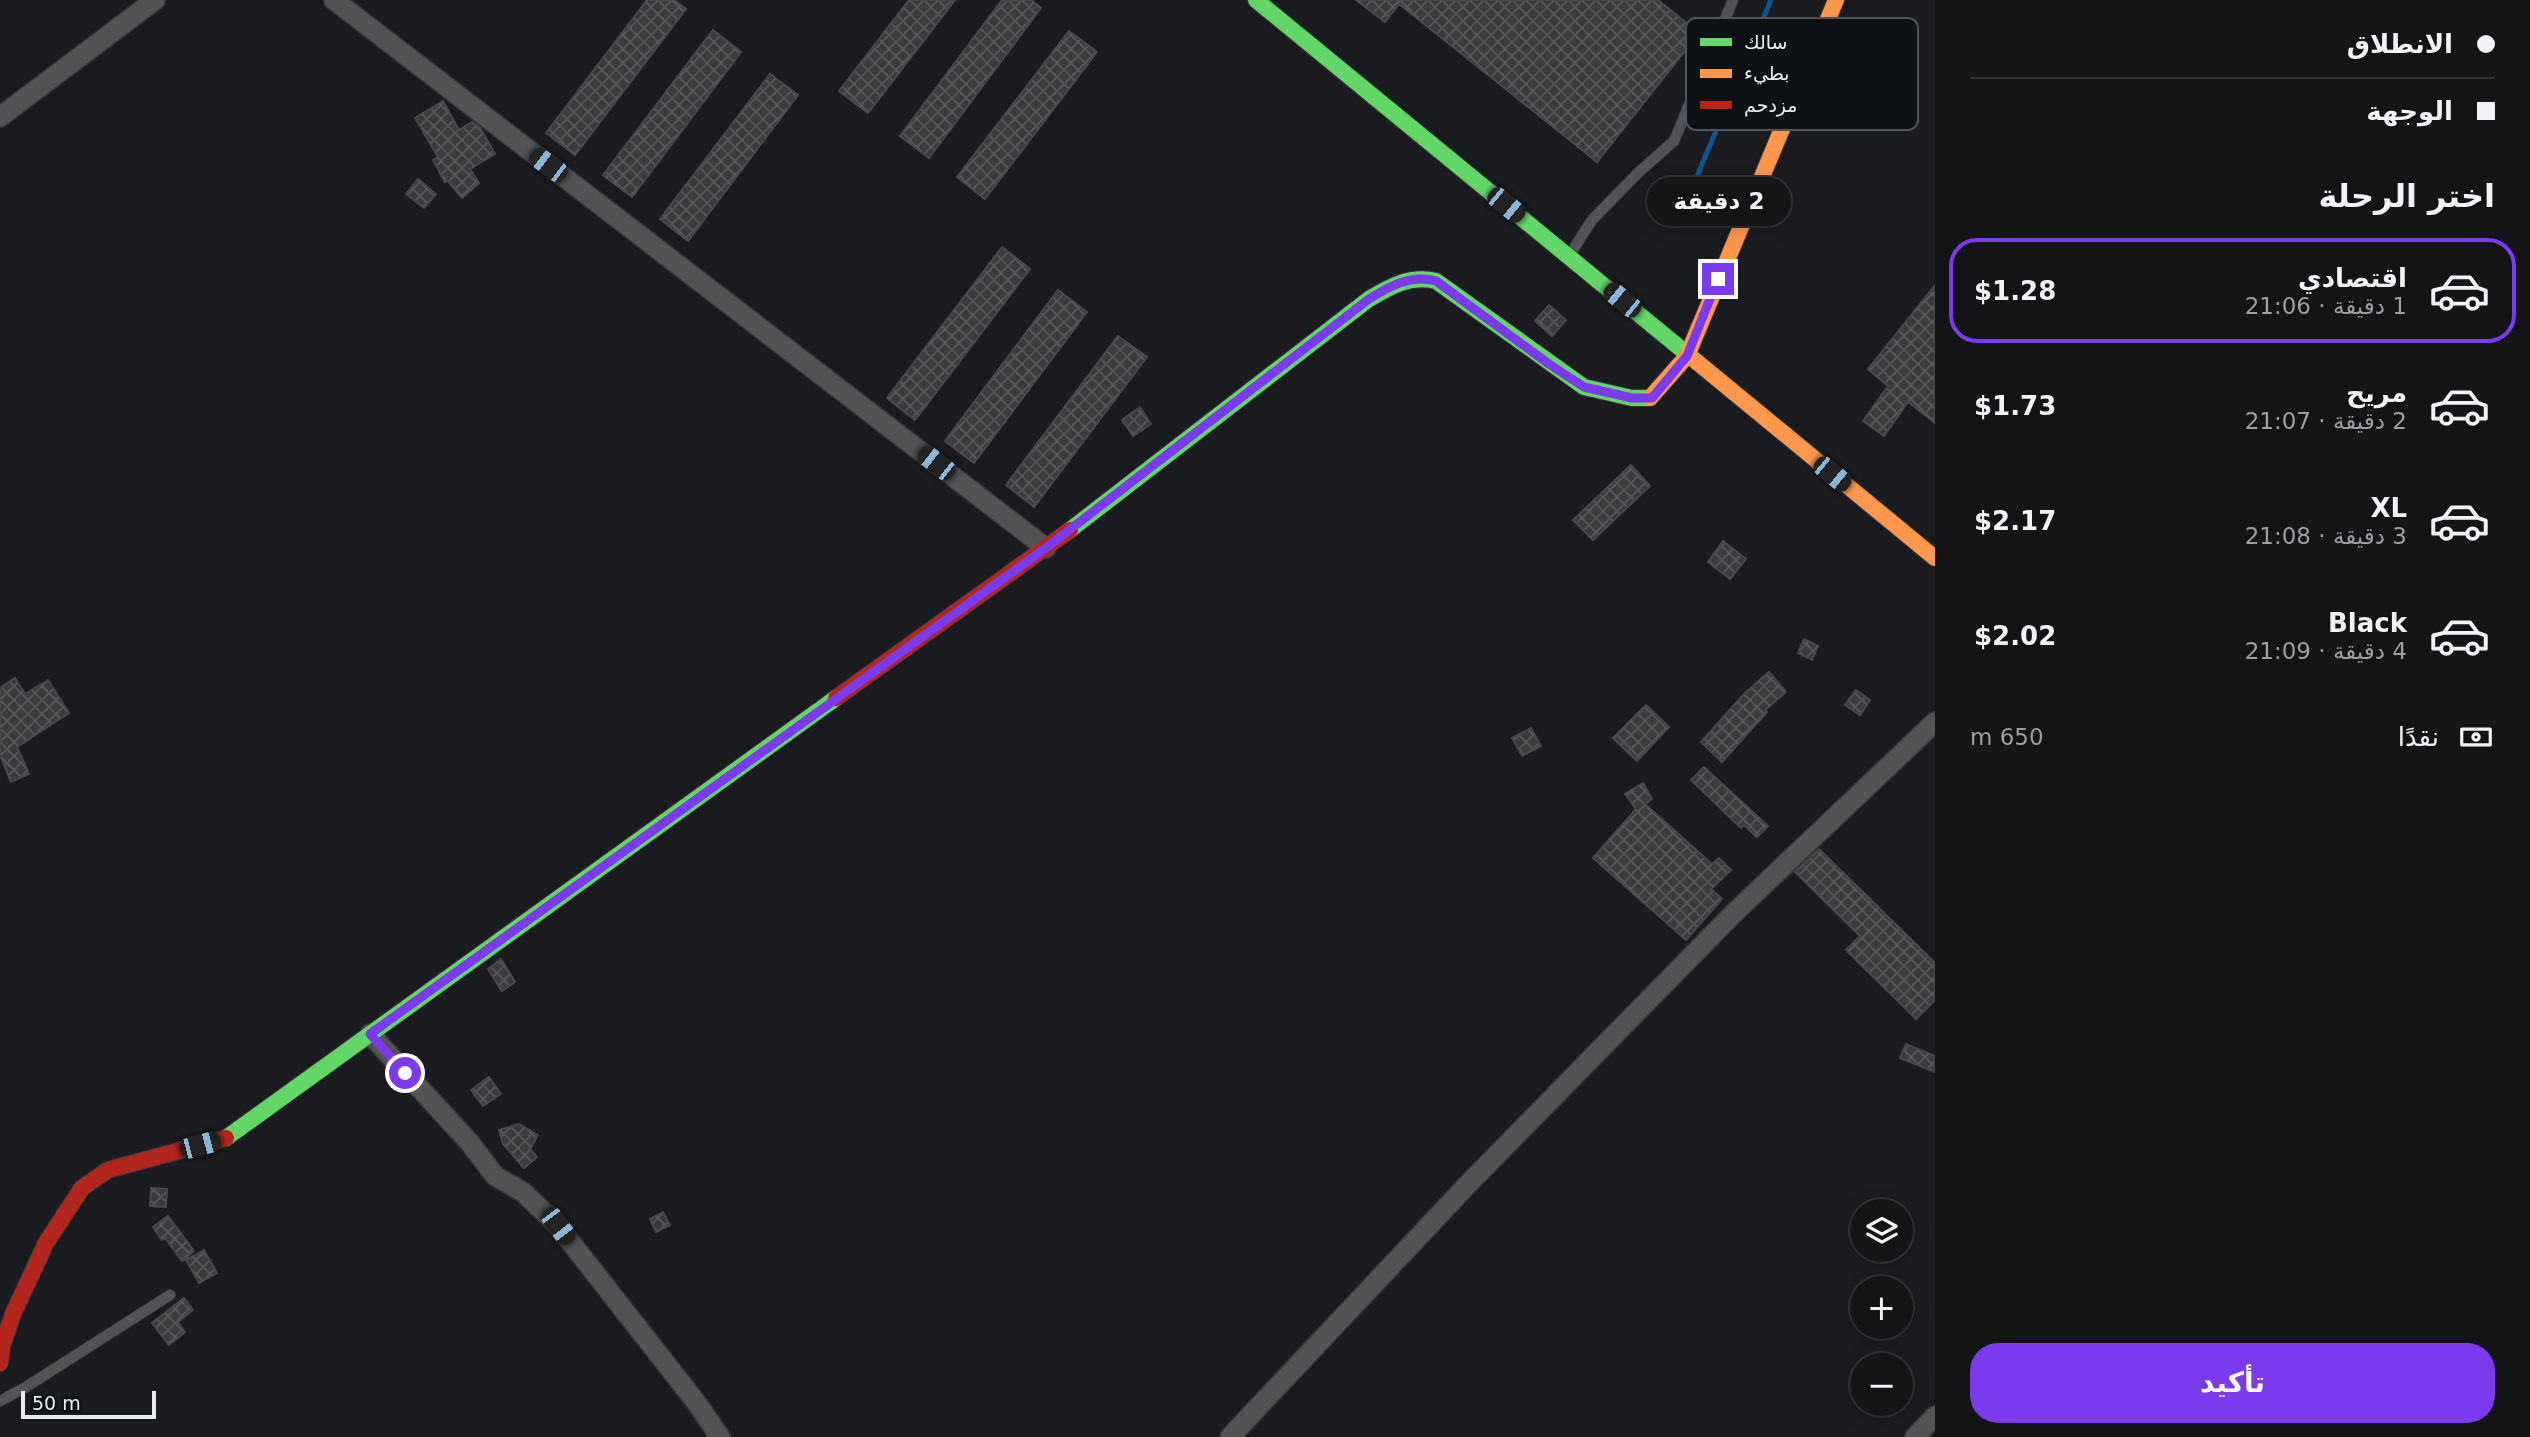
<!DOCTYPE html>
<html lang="ar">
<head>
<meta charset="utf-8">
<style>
	body { margin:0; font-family:"DejaVu Sans",Cairo,sans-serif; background:#202123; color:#f1f3f6; direction:rtl; height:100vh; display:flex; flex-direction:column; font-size:26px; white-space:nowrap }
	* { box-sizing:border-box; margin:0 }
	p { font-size:23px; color:#9d9ea1 }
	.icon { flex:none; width:38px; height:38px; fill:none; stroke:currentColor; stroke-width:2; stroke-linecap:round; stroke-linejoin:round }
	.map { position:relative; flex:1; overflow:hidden; direction:ltr }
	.drawer { display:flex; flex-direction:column; background:#131416; width:595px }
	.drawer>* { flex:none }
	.guide { display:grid; align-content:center; height:154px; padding:0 35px; background:#131416 }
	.fabs { position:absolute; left:1850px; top:1199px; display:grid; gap:14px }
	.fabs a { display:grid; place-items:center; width:63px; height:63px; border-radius:50%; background:#131416; box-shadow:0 4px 18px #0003,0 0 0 2px #323335; font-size:35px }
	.scale { position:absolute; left:21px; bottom:18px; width:135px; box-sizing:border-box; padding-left:7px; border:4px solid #eaedf0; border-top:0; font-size:19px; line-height:24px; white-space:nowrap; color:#eaedf0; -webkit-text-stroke:5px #0e1216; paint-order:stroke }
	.end { position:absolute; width:32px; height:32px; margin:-16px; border:9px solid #7c3aed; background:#fff; box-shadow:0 0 0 4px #fff }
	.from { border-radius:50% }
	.bubble { position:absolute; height:49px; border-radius:24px; background:#131416; box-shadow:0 4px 18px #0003,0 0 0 2px #323335; font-size:23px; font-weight:800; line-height:49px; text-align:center; direction:rtl }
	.car { position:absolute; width:21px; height:42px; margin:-21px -10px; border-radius:9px; box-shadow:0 0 5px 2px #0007; background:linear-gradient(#222 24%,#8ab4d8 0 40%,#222 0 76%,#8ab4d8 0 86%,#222 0) }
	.guide b { display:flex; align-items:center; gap:24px; height:66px; font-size:26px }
	.guide b+b { border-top:2px solid #323335 }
	.guide i { width:18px; height:18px; background:#f1f3f6 }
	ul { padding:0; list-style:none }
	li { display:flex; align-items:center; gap:21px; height:105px; margin:0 14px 10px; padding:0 21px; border:4px solid transparent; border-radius:28px }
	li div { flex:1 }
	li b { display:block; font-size:26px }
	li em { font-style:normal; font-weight:800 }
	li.current { border-color:#7c3aed }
	li>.icon { width:63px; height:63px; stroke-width:1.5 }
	h2 { padding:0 35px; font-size:32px; line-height:84px }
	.pay { display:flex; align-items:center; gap:18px; height:77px; padding:0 35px; font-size:26px }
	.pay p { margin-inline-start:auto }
	.button { display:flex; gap:14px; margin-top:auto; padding:14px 35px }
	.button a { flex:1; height:80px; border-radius:28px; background:#7c3aed; color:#fff; font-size:28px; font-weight:800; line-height:80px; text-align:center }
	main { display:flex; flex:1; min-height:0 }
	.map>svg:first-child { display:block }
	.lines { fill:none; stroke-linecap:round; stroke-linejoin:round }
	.stream { stroke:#105490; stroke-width:5 }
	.building { fill:url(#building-cross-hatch); stroke:#48494c; stroke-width:2 }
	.lane-casing { stroke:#363739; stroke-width:12 }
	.street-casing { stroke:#363739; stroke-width:22 }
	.fast-casing { stroke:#363739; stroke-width:18 }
	.slow-casing { stroke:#363739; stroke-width:18 }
	.jam-casing { stroke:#363739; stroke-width:18 }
	.lane { stroke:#515355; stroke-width:10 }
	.street { stroke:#515355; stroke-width:19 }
	.fast { stroke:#63d668; stroke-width:16 }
	.slow { stroke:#ff974d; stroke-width:16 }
	.jam { stroke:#b3261e; stroke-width:16 }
	.route { stroke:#7c3aed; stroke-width:9 }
	.key { fill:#0e1216; stroke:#505457; stroke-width:2 }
	.key-label { font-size:19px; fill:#eaedf0 }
</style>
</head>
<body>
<main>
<section class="drawer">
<div class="guide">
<b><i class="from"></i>الانطلاق</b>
<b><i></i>الوجهة</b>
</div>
<h2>اختر الرحلة</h2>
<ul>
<li class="current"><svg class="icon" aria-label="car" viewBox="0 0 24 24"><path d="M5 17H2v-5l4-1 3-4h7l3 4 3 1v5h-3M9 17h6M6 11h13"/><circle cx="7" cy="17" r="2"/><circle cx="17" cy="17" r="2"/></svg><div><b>اقتصادي</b><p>1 دقيقة · 21:06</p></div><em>$1.28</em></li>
<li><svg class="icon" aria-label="car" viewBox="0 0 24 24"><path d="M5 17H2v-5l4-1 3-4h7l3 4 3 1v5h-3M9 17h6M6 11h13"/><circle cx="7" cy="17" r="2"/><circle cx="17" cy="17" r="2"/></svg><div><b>مريح</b><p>2 دقيقة · 21:07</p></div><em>$1.73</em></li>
<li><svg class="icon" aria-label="car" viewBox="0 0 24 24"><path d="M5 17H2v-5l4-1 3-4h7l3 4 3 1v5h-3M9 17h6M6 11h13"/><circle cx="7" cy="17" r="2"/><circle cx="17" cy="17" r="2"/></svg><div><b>XL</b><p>3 دقيقة · 21:08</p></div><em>$2.17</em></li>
<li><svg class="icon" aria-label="car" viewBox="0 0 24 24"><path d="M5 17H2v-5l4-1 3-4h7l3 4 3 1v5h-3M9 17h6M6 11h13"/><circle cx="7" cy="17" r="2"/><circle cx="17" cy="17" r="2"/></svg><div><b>Black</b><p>4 دقيقة · 21:09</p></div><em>$2.02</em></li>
</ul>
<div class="pay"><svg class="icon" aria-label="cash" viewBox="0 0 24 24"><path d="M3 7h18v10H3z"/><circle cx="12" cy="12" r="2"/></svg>نقدًا<p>650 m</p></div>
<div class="button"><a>تأكيد</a></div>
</section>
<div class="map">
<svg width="1935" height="1437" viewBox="0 0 1935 1437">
	<defs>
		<pattern id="building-cross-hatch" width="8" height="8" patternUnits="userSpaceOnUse" patternTransform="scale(1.75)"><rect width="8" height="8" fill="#393b3d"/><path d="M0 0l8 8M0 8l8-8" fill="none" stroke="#565859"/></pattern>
	</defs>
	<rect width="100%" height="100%" fill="#191b1e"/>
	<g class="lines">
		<path class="stream" d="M1682 212 1771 0"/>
	</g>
	<path class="building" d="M647 0H674L686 9 575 155 546 133Z
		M909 0H955L868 113 839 91Z
		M1002 0H1031L1041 8 929 158 900 136Z
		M1356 0H1658L1699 33 1597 162 1399 4 1385 22Z
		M713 30 741 52 632 197 603 175Z
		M1069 31 1097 52 985 199 957 177Z
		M770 74 798 95 688 241 660 219Z
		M443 101 459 130 472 122 480 128 495 154 470 169 479 183 462 198 447 180 445 182 433 160 438 157 415 118Z
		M418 179 436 194 424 208 406 194Z
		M1002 247 1030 269 915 420 887 398Z
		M1935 285V423L1908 402 1884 436 1863 421 1888 386 1868 369Z
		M1058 290 1087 312 974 463 945 441Z
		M1549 305 1566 320 1552 336 1535 321Z
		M1118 336 1147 357 1034 507 1006 485Z
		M1140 407 1151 424 1133 436 1122 420Z
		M1631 465 1650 486 1593 540 1573 520Z
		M1723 541 1746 559 1730 579 1708 562Z
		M1804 639 1818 646 1812 660 1798 653Z
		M1769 672 1786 692 1765 710 1767 712 1722 762 1701 742 1744 694Z
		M15 678 25 694 48 680 69 713 17 747 29 774 11 782 0 755V688Z
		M1856 690 1870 700 1860 715 1845 705Z
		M1646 705 1669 727 1637 761 1613 738Z
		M1531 728 1541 746 1522 756 1512 738Z
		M1704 767 1768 826 1757 837 1744 825 1741 828 1691 780Z
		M1643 783 1652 799 1645 804 1712 864 1719 858 1731 870 1711 889 1722 899 1686 940 1593 858 1636 809 1625 794Z
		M1819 849 1935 963V1000L1916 1019 1846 950 1860 936 1795 872Z
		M501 959 515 982 502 991 488 969Z
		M1906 1044 1935 1056V1072L1900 1058Z
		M489 1077 501 1094 483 1106 471 1090Z
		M519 1124 538 1135 530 1149 537 1157 524 1168 503 1144 499 1130Z
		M151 1188 167 1189 166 1207 150 1206Z
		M663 1212 670 1225 656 1232 650 1219Z
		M168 1216 194 1251 182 1261 165 1238 162 1240 153 1227Z
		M204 1250 217 1273 199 1283 186 1260Z
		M184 1298 193 1310 178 1322 185 1332 169 1345 152 1323Z"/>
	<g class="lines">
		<defs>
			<path id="lane" d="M1569 256 1592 220 1639 172 1674 141 1733 0
				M0 1401 26 1387 170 1295"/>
			<path id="street" d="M334 0 1046 548
				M0 117 155 0
				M370 1034 470 1143 495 1176 523 1192 558 1226 696 1402 720 1437
				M1230 1437 1471 1181 1733 914 1935 722
				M1915 1437 1935 1416"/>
			<path id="fast" d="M1256 0 1697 362
				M1070 530 1369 299C1391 286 1410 275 1436 281L1584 387 1632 398H1650
				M226 1138 836 698"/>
			<path id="slow" d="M1697 362 1935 558
				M1650 398 1687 356 1836 0"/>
			<path id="jam" d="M836 698 1070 530
				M0 1363 2 1346 13 1314 46 1243 82 1188 108 1170 226 1138"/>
		</defs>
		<use href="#lane" class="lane-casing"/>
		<use href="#street" class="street-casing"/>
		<use href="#fast" class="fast-casing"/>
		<use href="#slow" class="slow-casing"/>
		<use href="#jam" class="jam-casing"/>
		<use href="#lane" class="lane"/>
		<use href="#street" class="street"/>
		<use href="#fast" class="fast"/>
		<use href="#slow" class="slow"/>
		<use href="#jam" class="jam"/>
	</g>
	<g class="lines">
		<path class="route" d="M405 1073 370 1034 1046 548 1369 299C1390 286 1411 274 1436 281L1549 364 1584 387 1632 398H1652L1687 356 1718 279"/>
	</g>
	<rect x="1686" y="18" width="232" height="112" rx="10" class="key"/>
	<rect x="1700" y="38" width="32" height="8" fill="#63d668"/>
	<rect x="1700" y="69" width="32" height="9" fill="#ff974d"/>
	<rect x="1700" y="101" width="32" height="8" fill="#b3261e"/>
	<g class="key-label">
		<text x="1744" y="49">سالك</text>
		<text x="1744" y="80">بطيء</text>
		<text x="1744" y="112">مزدحم</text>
	</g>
</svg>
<div class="fabs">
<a><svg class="icon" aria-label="layers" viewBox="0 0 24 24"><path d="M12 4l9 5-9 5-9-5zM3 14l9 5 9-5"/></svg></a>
<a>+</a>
<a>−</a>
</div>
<div class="scale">50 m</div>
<i class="end from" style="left:405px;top:1073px"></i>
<i class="end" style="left:1718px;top:279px"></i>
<div class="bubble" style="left:1647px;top:177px;width:144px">2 دقيقة</div>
<i class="car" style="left:548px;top:165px;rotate:307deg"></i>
<i class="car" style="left:1506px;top:205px;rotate:129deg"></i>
<i class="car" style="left:1622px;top:300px;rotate:309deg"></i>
<i class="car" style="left:936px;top:463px;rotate:308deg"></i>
<i class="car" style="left:1832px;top:474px;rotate:129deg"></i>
<i class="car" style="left:200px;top:1145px;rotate:75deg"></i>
<i class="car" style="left:558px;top:1226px;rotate:143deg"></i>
</div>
</main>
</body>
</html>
